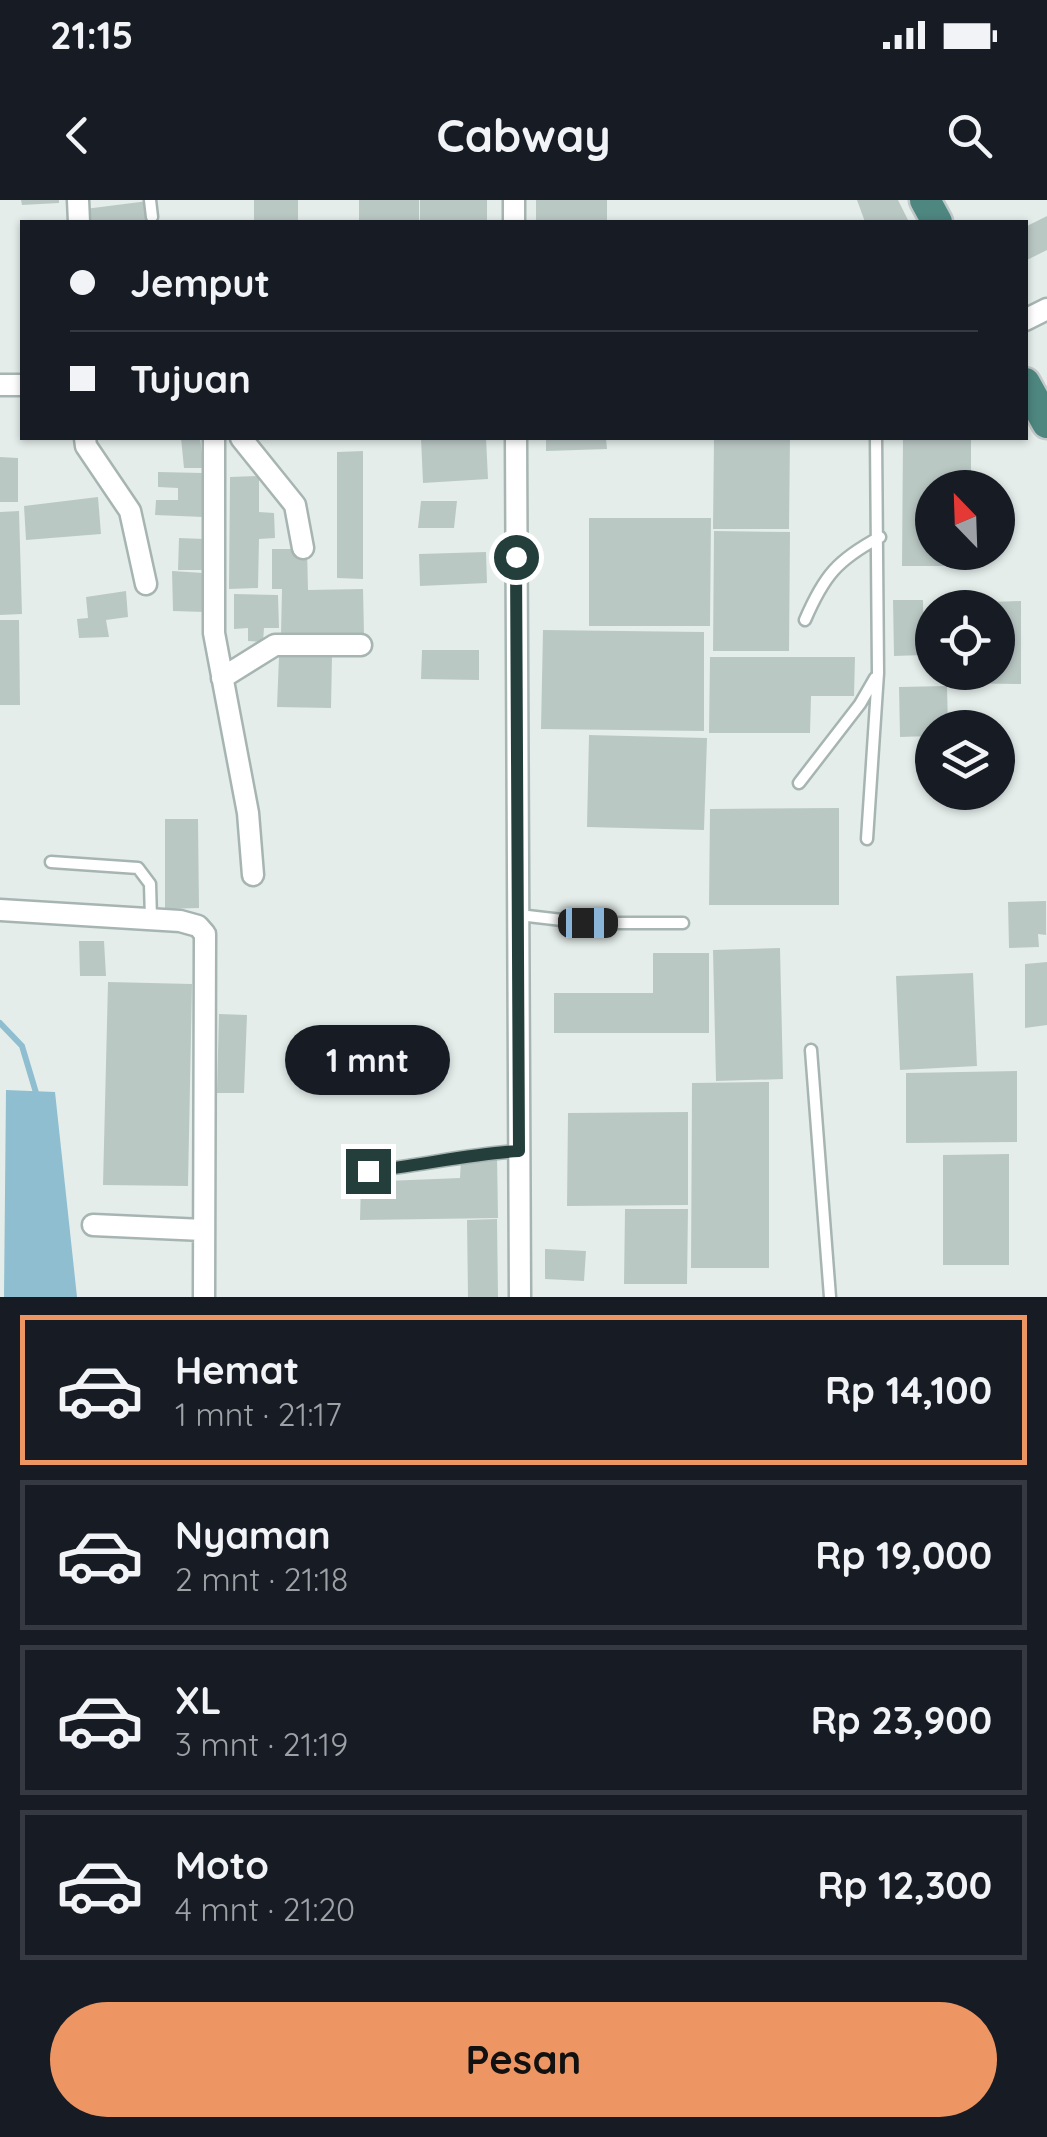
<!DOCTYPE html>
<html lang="id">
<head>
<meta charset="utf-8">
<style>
	body { margin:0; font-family:Quicksand,sans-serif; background:#242831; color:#f1f3f6; height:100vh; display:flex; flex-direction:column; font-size:38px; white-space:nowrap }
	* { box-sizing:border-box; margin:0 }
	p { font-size:32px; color:#9ea1a6 }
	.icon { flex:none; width:55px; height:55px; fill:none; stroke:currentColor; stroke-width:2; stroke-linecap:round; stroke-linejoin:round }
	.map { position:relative; height:1097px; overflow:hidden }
	.panel { display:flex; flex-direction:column; background:#171b24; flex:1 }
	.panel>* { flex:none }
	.banner { position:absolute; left:20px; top:20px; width:1008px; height:220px; border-radius:0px; box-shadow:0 2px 8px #0004; display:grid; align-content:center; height:220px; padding:0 50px; background:#171b24 }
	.needle { width:65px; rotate:337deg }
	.tools { position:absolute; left:915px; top:270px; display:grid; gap:20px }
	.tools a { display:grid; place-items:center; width:100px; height:100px; border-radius:50%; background:#171b24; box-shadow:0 2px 8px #0004; font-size:50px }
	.end { position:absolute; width:45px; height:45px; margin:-22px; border:12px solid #243f3b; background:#fff; box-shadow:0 0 0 5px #fff }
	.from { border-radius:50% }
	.bubble { position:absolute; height:70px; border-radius:35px; background:#171b24; box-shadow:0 2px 8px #0004; font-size:32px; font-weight:800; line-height:70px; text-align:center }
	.car { position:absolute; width:30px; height:60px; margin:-30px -15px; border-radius:12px; box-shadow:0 0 8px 2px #0007; background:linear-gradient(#222 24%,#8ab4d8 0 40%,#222 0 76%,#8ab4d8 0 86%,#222 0) }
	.banner b { display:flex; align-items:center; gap:35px; height:95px; font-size:38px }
	.banner b+b { border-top:2px solid #363941 }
	.banner i { width:25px; height:25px; background:#f1f3f6 }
	ul { padding:18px 0 0; list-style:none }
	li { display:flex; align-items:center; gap:30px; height:150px; margin:0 20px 15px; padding:0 30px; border:5px solid #363941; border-radius:0px }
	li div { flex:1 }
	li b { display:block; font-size:38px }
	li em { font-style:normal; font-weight:800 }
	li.current { border-color:#ed9663 }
	li>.icon { width:90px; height:90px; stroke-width:1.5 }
	.primary-button { display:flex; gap:20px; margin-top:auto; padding:20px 50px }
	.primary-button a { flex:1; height:115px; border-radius:60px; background:#ed9663; color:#111; font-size:40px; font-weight:800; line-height:115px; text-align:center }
	.status { display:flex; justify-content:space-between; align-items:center; height:70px; padding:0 50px; background:#171b24; direction:ltr }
	.status svg { height:28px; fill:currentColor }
	header { display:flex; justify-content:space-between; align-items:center; height:130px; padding:0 50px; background:#171b24; font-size:45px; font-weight:800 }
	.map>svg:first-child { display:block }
	.water { fill:#8fbed0 }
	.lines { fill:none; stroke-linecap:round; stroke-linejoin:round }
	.stream { stroke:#8fbed0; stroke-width:6 }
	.building { fill:#bac8c4 }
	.service-casing { stroke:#a7b5b2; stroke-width:15 }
	.minor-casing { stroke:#a7b5b2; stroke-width:25 }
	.trunk-casing { stroke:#c2c9c8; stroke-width:35 }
	.service { stroke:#fff; stroke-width:10 }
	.minor { stroke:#fff; stroke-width:20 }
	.trunk { stroke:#4e8680; stroke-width:30 }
	.route { stroke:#243f3b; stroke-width:12 }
</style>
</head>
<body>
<div class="status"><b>21:15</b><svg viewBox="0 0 49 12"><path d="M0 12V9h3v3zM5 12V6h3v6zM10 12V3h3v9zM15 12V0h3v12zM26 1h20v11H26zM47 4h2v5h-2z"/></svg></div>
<header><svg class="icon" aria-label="back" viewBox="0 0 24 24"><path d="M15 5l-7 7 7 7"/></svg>Cabway<svg class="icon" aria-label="search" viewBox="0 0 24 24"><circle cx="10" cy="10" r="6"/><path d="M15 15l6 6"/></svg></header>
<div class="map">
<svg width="1047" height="1097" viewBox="0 0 1047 1097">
	<rect width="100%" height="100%" fill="#e4edea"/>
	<path class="water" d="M6 890 55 892 77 1097H4Z"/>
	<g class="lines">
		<path class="stream" d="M0 823 22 846 37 896"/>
	</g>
	<path class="building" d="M21 0H59V3L22 5Z
		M254 0H298V22H254Z
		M359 0H419V22H359Z
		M420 0H487V22H420Z
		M536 0H607V22H536Z
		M857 0H898L909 22H865Z
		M148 1 149 22H86L85 9Z
		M1047 16V50L1025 61V27Z
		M181 238H200L204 268H184Z
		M421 238H486L488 279 423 283Z
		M546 238H606L607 249 546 251Z
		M714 238H790L789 329H713Z
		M903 238H971V288H932V352H971V366H902Z
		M363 251V379L337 378V252Z
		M0 257 18 258V302H0Z
		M158 272 203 273V317L155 315 156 300H178V288L158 287Z
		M259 276V312L274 313 275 338 259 339 258 388 229 389 230 277Z
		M98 297 101 334 26 340 24 306Z
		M421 301H457L454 328H418Z
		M19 311 22 414 0 415V312Z
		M589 318H711L710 426H589Z
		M714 331 790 332 789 451H713Z
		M179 338 205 339 203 370H178Z
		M272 349H307L308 390 363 389 364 434H281L282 389H272Z
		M486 352 487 383 420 386 419 354Z
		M172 371 203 373 205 412 173 411Z
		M126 391 128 417 106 420 109 437 79 438 77 419 88 418 86 397Z
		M234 394 278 395 279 428H264L263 442 248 441V428L234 429Z
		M893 400H923L924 455 894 456Z
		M1021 401V484L941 483V472H998V408L938 404Z
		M0 420H19L20 505H0Z
		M543 430 704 432V531L541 529Z
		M422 450H479V480L421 479Z
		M332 455 331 508 277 507 279 456Z
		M710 457H855L854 496H811L810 533H709Z
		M947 486 948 528H932V536L900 537 899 487Z
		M589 535 707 538 704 630 587 627Z
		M839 608V705H709L710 609Z
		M165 619H198L199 708 165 709Z
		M1046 701V735L1038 734 1039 747 1009 748 1008 702Z
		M79 741H104L106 776H80Z
		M780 748 783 879 716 881 713 750Z
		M653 753H709V833H554V793H653Z
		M1047 762V825L1025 828V764Z
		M973 773 977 866 900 870 896 776Z
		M108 782 192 784 188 986 103 985Z
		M219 814 247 815 244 893H217Z
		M1017 871V942L906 943V873Z
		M769 882V1068H691L692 883Z
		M688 912V1005L567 1006 568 913Z
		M1009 954V1065H943V955Z
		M497 955 498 1018 360 1020 361 982 460 978 461 957Z
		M625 1009H688L687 1084H624Z
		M497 1019 498 1097H468L467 1020Z
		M545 1049 586 1051 584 1081 545 1079Z"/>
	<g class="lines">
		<defs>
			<path id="service" d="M150 0 152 17
				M805 420C824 376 837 360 880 337
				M799 583 860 504 875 478
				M867 639 878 473 876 238
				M51 662 138 668 150 684 151 719
				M519 715 588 723H683
				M811 850 830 1097
				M368 971C420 966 467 954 519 951"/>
			<path id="minor" d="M78 0 79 22
				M514 0V22
				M1025 120 1047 109
				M0 185H22
				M85 238 86 246 130 311 146 384
				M214 238V433L248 613 253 675
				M241 238 295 305 303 348
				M516 238 520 1097
				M222 478 275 445H361
				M0 710 180 721 198 726 205 734 204 1097
				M93 1025 203 1030"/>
			<path id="trunk" d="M925 0 937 22
				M1025 183 1047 223"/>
		</defs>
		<use href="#service" class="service-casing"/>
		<use href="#minor" class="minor-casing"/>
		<use href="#trunk" class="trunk-casing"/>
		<use href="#service" class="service"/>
		<use href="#minor" class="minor"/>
		<use href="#trunk" class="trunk"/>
	</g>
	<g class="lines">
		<path class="route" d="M368 971C420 966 467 954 519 951L516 357"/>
	</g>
</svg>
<div class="tools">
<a><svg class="needle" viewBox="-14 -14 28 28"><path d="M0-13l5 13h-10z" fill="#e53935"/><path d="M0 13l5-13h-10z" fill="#9ea1a6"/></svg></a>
<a><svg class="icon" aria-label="locate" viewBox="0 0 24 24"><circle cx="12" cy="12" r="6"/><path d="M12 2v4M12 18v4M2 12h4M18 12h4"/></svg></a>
<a><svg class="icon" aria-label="layers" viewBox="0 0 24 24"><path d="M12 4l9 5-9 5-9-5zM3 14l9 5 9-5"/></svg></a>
</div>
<i class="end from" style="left:516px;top:357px"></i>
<i class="end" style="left:368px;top:971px"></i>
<div class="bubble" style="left:285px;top:825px;width:165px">1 mnt</div>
<i class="car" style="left:588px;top:723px;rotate:90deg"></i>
<div class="banner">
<b><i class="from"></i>Jemput</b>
<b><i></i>Tujuan</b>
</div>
</div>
<section class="panel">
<ul>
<li class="current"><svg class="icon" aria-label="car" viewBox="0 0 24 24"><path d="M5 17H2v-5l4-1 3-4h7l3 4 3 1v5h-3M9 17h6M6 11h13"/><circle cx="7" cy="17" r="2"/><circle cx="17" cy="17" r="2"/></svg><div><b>Hemat</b><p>1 mnt · 21:17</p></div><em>Rp 14,100</em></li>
<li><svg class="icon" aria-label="car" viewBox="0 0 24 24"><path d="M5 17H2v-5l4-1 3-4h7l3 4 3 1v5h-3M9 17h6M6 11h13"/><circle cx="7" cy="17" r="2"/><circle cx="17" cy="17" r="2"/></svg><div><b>Nyaman</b><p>2 mnt · 21:18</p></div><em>Rp 19,000</em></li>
<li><svg class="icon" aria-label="car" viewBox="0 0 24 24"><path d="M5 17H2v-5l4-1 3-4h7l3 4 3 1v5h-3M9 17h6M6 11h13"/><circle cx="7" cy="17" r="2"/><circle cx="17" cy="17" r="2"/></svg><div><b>XL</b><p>3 mnt · 21:19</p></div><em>Rp 23,900</em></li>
<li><svg class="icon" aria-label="car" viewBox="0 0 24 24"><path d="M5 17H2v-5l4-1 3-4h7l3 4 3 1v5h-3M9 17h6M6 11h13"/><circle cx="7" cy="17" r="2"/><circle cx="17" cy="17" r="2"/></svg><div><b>Moto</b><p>4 mnt · 21:20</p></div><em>Rp 12,300</em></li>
</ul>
<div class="primary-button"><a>Pesan</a></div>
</section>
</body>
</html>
